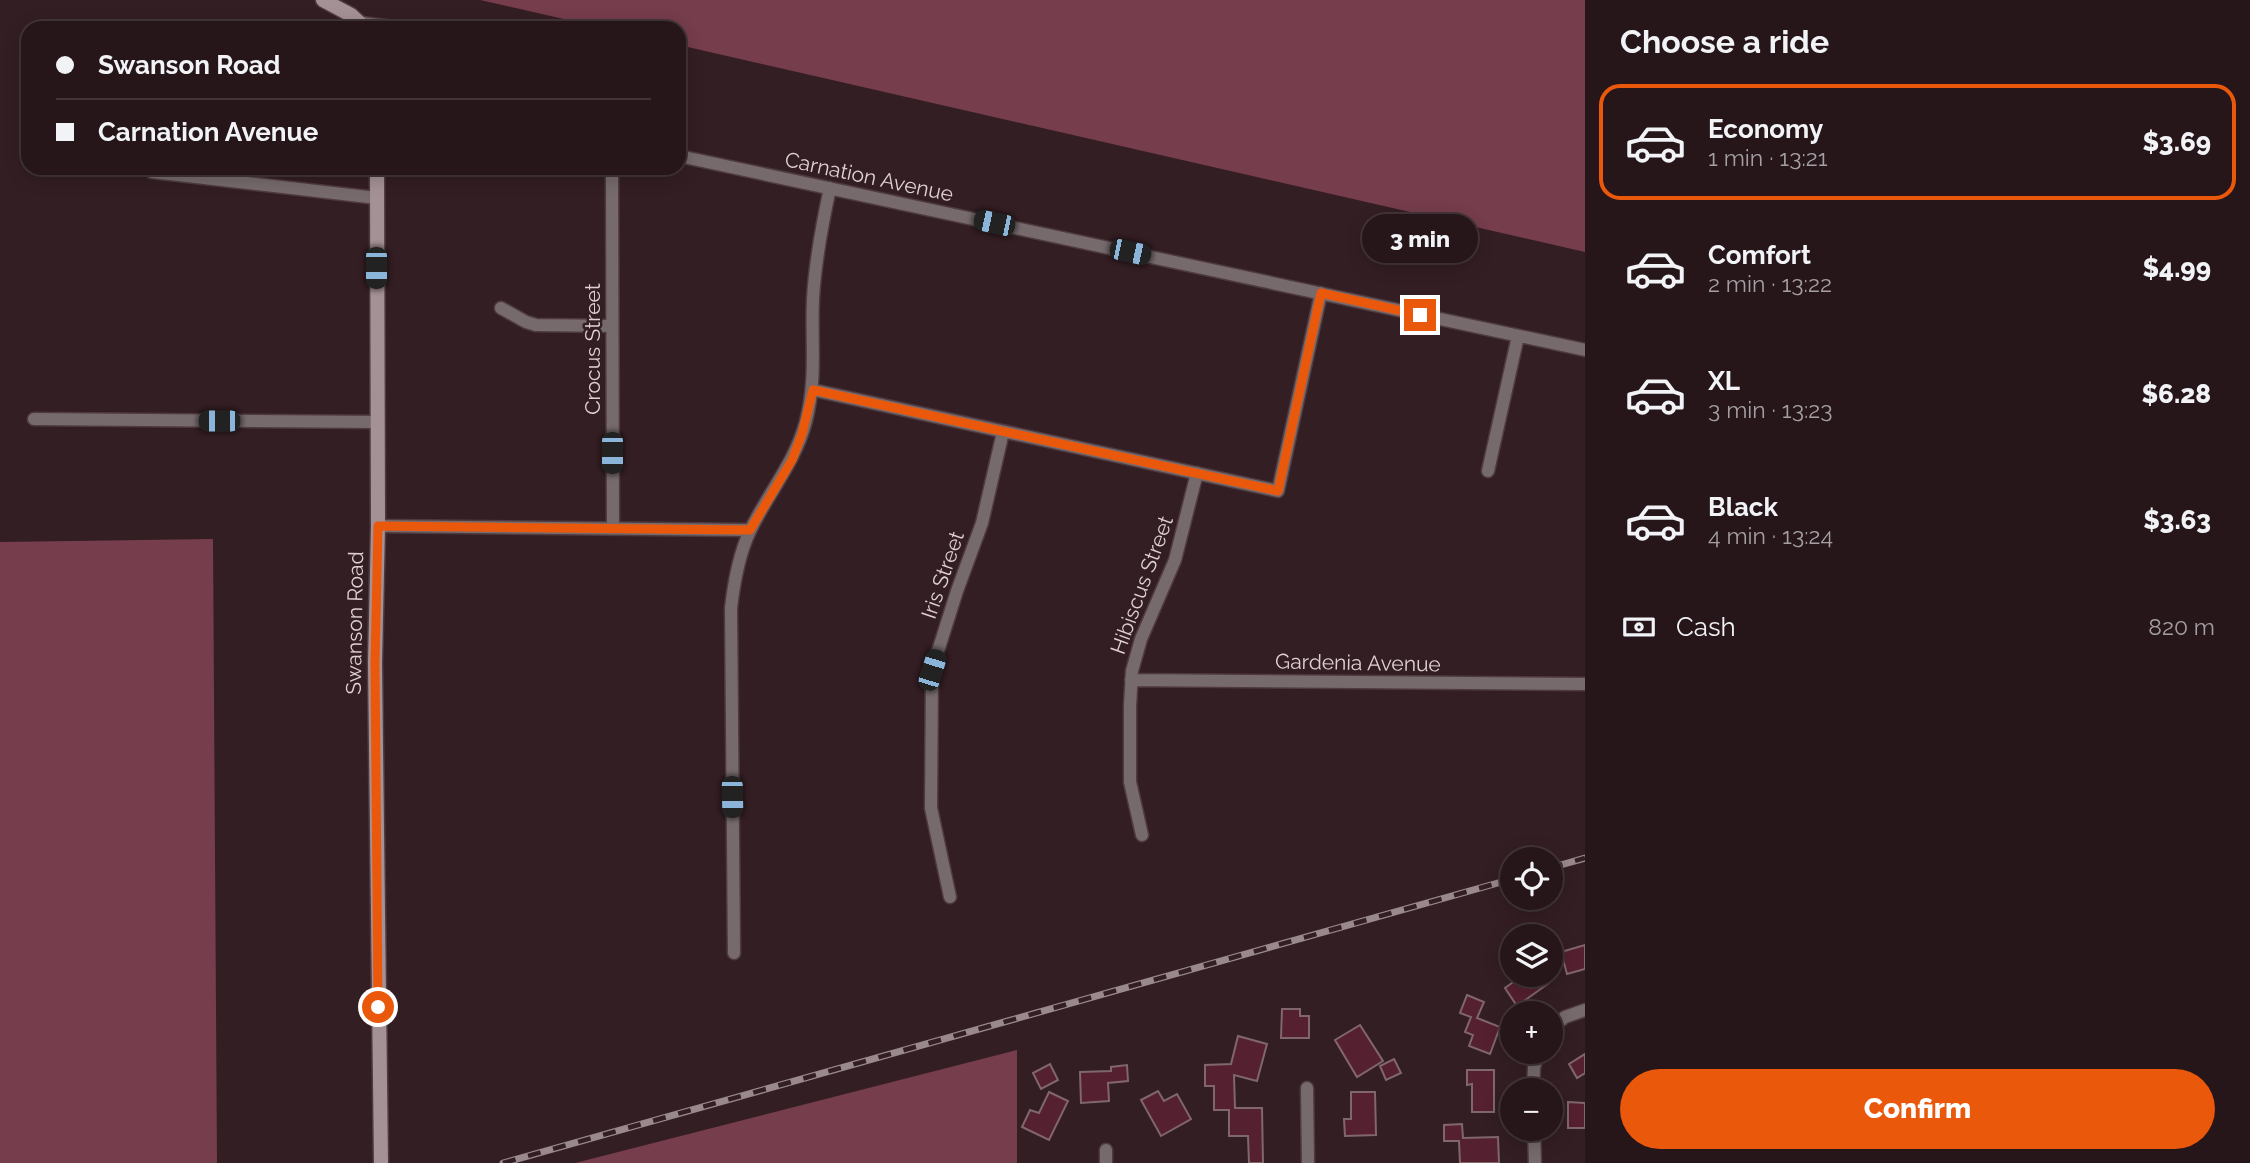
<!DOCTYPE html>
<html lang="en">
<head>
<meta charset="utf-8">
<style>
	body { margin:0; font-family:Raleway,sans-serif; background:#322327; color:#f1f3f6; height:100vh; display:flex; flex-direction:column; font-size:26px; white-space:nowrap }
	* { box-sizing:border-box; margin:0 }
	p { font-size:23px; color:#a49fa2 }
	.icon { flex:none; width:38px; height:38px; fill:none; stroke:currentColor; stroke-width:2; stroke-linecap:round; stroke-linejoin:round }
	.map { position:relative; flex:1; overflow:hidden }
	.side { display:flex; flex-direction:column; background:#26161a; width:665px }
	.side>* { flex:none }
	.top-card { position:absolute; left:21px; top:21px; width:665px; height:154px; border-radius:21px; box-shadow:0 4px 18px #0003,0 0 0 2px #423539; display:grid; align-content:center; height:154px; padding:0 35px; background:#26161a }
	.controls { position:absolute; left:1500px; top:847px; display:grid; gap:14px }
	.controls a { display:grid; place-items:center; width:63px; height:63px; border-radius:50%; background:#26161a; box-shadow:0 4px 18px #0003,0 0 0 2px #423539; font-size:35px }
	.end { position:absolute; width:32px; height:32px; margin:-16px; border:9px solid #ea580c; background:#fff; box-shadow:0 0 0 4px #fff }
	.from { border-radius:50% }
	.bubble { position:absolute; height:49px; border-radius:24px; background:#26161a; box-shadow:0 4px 18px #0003,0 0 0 2px #423539; font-size:23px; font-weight:800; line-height:49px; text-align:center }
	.car { position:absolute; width:21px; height:42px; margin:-21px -10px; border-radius:9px; box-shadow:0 0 5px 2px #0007; background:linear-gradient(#222 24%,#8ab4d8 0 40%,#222 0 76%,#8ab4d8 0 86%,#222 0) }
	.top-card b { display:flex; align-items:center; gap:24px; height:66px; font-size:26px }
	.top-card b+b { border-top:2px solid #423539 }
	.top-card i { width:18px; height:18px; background:#f1f3f6 }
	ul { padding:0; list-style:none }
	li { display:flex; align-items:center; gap:21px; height:116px; margin:0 14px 10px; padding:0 21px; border:4px solid transparent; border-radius:21px }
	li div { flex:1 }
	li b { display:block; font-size:26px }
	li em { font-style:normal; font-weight:800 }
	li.active { border-color:#ea580c }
	li>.icon { width:63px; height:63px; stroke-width:1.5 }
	h2 { padding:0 35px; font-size:32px; line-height:84px }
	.pay { display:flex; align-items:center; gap:18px; height:77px; padding:0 35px; font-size:26px }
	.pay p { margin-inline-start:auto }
	.action { display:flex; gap:14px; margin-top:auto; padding:14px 35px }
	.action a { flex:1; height:80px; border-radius:42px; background:#ea580c; color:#fff; font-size:28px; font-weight:800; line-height:80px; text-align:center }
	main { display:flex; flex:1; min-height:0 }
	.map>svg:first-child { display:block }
	.forest { fill:#763d4c }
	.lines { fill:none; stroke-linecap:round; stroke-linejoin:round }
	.stream { stroke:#763d4c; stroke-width:4.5 }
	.building { fill:#552030; stroke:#80676c; stroke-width:2 }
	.street-casing { stroke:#4f3b3f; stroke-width:15 }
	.secondary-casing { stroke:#4f3b3f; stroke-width:17 }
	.street { stroke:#766a6c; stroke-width:12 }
	.secondary { stroke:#a49195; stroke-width:14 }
	.rail-casing { stroke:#99888c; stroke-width:7 }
	.rail { stroke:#331e23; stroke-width:4.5; stroke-dasharray:13; stroke-linecap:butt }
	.route { stroke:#ea580c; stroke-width:9 }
	.labels { text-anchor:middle; stroke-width:5; stroke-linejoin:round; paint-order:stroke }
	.street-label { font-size:21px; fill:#dfd1d3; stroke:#331e23 }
</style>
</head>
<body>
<main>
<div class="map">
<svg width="1585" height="1163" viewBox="0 0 1585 1163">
	<rect width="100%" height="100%" fill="#331e23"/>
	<path class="forest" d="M480 0H1585V252L679 45V28H603Z
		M213 539 217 1163H0V542Z
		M1017 1050V1163H575Z"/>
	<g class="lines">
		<path class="stream" d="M0 728 46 754 65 772V793L51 810 41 851 47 869H79L105 854 130 866 122 904 85 961 11 1163"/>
	</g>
	<path class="building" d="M1585 945V969L1567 974 1561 952Z
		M1523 975H1544L1549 983 1517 1006 1505 988Z
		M1467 995 1484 1002 1477 1018 1500 1027 1490 1054 1469 1046 1473 1035 1465 1032 1471 1017 1460 1013Z
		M1282 1009H1300V1016H1309V1038H1281Z
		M1360 1025 1383 1061 1357 1077 1335 1040Z
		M1238 1036 1267 1044 1257 1081 1234 1075 1235 1108H1262L1263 1163H1249L1248 1136H1229V1110H1214V1086H1205V1065L1231 1064Z
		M1585 1054V1073L1577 1078 1569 1064Z
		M1394 1059 1401 1073 1386 1080 1380 1066Z
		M1050 1064 1058 1080 1041 1089 1033 1073Z
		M1127 1065 1128 1081 1108 1083 1109 1101 1081 1103 1080 1072 1111 1071V1067Z
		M1467 1070H1494V1112H1472V1084L1467 1085Z
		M1158 1091 1164 1101 1177 1094 1191 1119 1161 1136 1141 1100Z
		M1049 1092 1068 1101 1049 1140 1022 1127 1030 1110 1039 1113Z
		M1351 1092H1375L1376 1135 1345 1136 1344 1119H1351Z
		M1568 1102 1585 1103V1128H1568Z
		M1462 1124 1463 1138 1498 1137 1499 1163H1460L1459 1141H1444V1125Z"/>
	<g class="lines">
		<defs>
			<path id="street" d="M362 23 401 28
				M679 156 1585 350
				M612 168 613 529
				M152 172 377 198
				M501 308 526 322 536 325 612 326
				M813 390 1278 491 1321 293
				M34 419 378 422
				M1488 471 1518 336
				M378 526 750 530
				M1131 680 1585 684
				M1142 835 1130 782V706L1132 671 1141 639 1175 560 1197 473
				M950 897 931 808 932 670 957 591 982 523 1003 432
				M734 953 731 608C734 582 739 554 750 531 768 493 795 463 806 421 817 378 811 343 813 299 815 262 822 225 830 188
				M1550 1029 1565 1017 1585 1010
				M1307 1088 1308 1163
				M1533 1090 1534 1068 1538 1052
				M1534 1129 1535 1163
				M1106 1150V1163"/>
			<path id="secondary" d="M323 0 351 15 365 28
				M377 168 378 526 375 663 381 1163"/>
		</defs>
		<use href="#street" class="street-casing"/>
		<use href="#secondary" class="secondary-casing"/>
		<use href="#street" class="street"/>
		<use href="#secondary" class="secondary"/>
		<defs>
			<path id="rail" d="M1550 868 1585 858
				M503 1163 1512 879"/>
		</defs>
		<use href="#rail" class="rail-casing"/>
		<use href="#rail" class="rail"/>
	</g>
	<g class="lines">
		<path class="route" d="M378 1007 375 663 378 526 750 530 792 460 802 434 813 390 1278 491 1321 293 1420 315"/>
	</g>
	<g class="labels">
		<g class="street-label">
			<text transform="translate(869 177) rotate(12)" y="7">Carnation Avenue</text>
			<text transform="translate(593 349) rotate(-90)" y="7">Crocus Street</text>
			<text transform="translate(943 575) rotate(-71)" y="7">Iris Street</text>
			<text transform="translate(1142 585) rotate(-70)" y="7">Hibiscus Street</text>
			<text transform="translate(355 623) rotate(-89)" y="7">Swanson Road</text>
			<text transform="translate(1358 663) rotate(1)" y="7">Gardenia Avenue</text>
		</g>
	</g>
</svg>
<div class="controls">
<a><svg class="icon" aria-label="locate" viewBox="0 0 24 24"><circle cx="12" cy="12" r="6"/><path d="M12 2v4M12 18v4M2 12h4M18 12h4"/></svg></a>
<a><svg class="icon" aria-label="layers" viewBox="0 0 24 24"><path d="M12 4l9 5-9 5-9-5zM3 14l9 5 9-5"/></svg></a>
<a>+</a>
<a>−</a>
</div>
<i class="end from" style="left:378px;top:1007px"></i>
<i class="end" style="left:1420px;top:315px"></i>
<div class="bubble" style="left:1362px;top:214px;width:116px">3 min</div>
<i class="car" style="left:994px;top:223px;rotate:282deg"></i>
<i class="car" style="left:1130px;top:252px;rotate:102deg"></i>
<i class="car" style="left:376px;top:268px;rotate:180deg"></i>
<i class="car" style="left:219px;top:421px;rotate:270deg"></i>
<i class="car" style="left:612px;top:453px;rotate:180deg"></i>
<i class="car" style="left:932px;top:670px;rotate:17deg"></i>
<i class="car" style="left:732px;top:797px;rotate:179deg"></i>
<div class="top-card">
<b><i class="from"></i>Swanson Road</b>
<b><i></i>Carnation Avenue</b>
</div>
</div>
<section class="side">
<h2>Choose a ride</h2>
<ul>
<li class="active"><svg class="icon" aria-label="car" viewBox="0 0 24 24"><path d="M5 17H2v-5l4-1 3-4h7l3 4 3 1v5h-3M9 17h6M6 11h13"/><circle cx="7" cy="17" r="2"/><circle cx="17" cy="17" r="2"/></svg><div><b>Economy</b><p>1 min · 13:21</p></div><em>$3.69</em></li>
<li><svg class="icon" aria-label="car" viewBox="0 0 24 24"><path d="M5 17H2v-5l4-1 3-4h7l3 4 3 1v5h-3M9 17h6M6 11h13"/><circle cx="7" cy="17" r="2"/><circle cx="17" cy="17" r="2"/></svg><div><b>Comfort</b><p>2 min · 13:22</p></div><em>$4.99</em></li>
<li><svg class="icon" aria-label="car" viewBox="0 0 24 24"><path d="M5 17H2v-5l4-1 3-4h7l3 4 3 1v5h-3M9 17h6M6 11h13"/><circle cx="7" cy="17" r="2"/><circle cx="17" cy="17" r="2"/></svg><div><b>XL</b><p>3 min · 13:23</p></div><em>$6.28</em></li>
<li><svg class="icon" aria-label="car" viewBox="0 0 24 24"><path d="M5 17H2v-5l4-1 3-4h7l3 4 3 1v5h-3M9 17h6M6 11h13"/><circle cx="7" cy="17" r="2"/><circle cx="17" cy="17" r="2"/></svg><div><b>Black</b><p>4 min · 13:24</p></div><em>$3.63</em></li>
</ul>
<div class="pay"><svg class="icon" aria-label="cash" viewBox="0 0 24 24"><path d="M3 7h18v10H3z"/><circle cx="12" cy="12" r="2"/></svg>Cash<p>820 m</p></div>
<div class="action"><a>Confirm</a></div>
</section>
</main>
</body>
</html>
